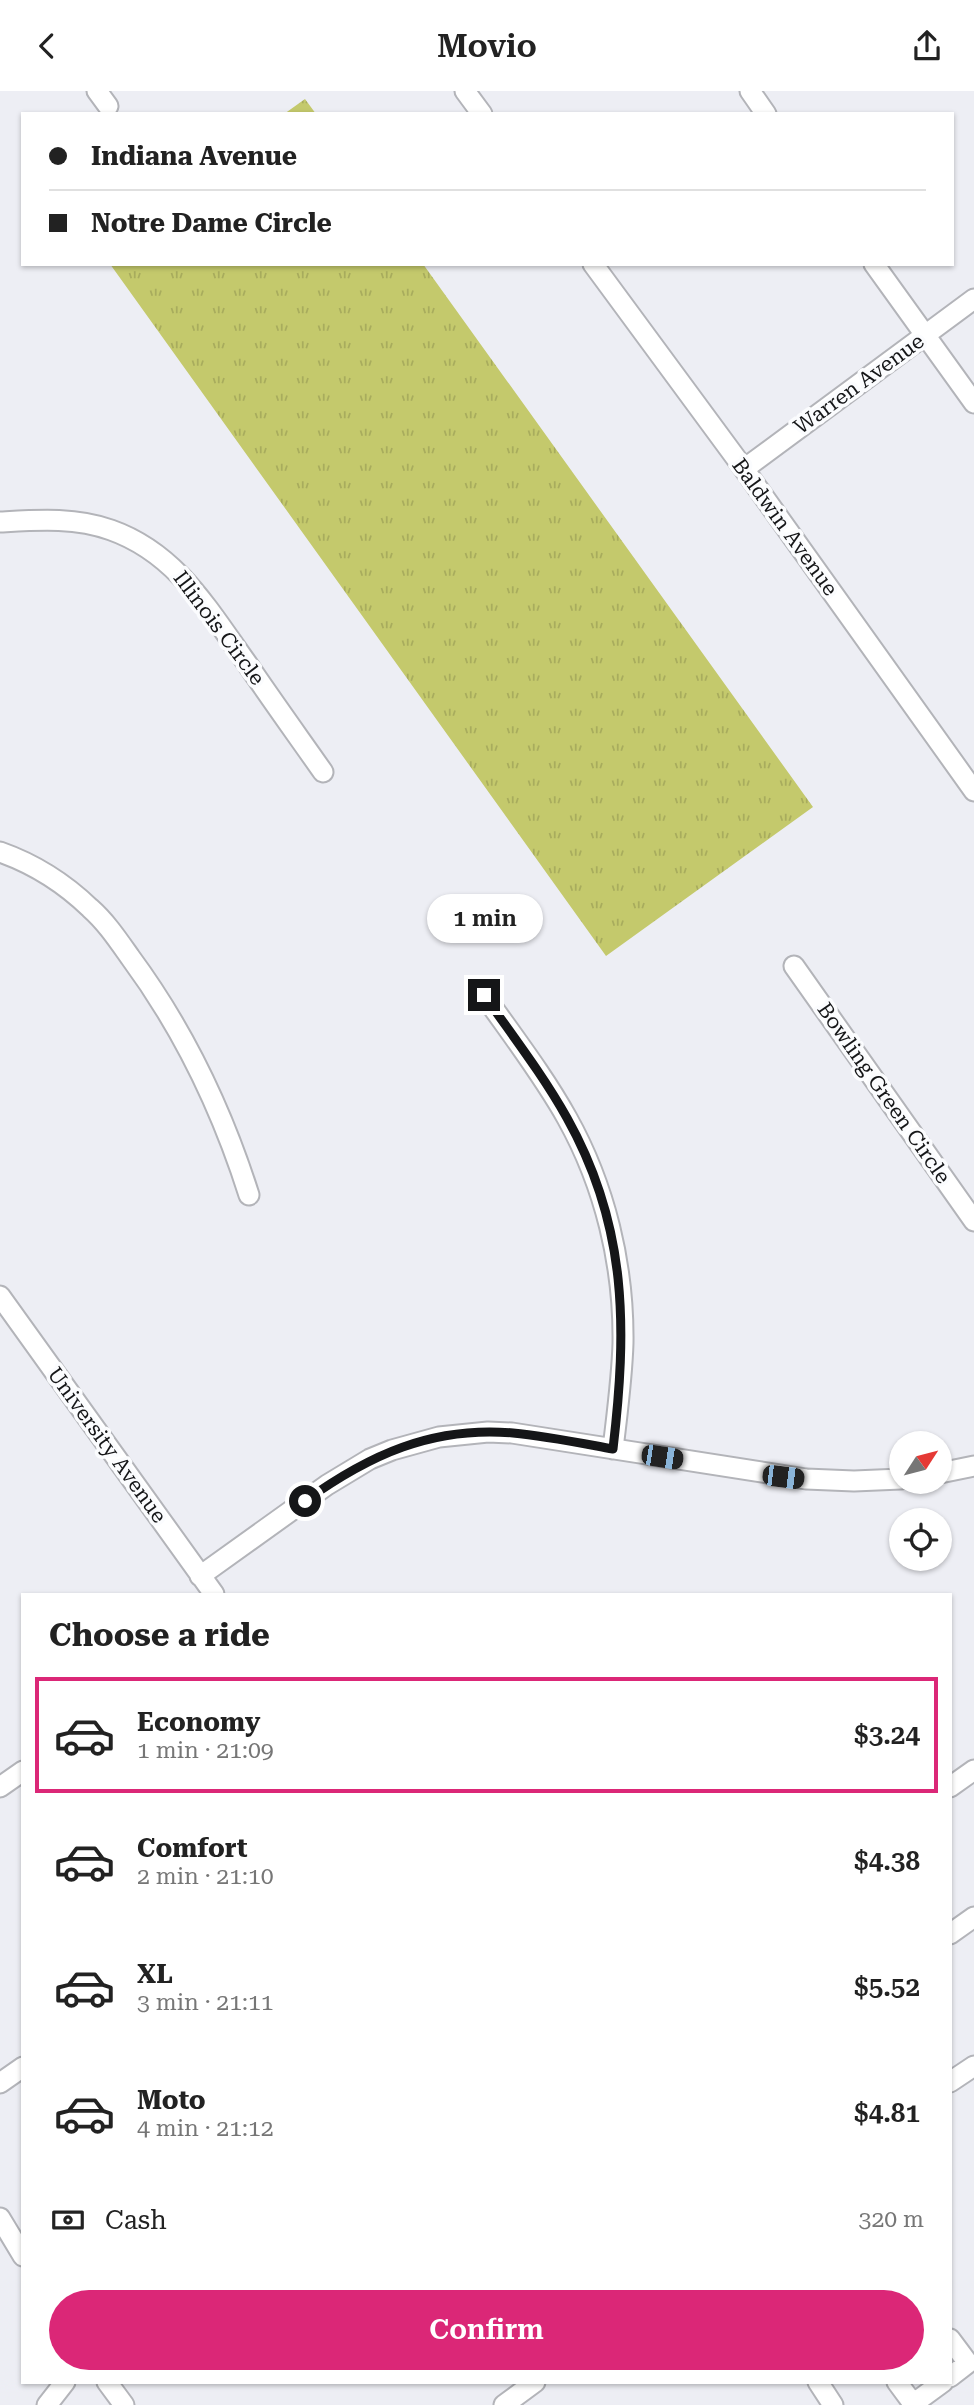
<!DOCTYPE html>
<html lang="en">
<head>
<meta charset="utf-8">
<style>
	body { margin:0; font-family:"Roboto Serif",serif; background:#f2f2f2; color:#222; height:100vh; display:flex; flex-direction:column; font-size:26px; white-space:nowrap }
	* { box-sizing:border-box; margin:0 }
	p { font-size:23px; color:#767676 }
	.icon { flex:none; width:38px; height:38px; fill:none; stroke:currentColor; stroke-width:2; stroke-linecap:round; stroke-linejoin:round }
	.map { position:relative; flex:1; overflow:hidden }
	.drawer { position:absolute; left:21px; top:1502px; width:931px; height:791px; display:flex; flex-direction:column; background:#fff; border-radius:0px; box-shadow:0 2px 5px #0004 }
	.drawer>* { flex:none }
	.hud { position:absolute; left:21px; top:21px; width:933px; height:154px; border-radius:0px; box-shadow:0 2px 5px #0004; display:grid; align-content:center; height:154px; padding:0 28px; background:#fff }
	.needle { width:46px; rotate:54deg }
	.tools { position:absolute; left:889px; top:1340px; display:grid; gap:14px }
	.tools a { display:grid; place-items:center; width:63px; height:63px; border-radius:50%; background:#fff; box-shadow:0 2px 5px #0004; font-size:35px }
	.end { position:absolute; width:32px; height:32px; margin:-16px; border:9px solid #151618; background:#fff; box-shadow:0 0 0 4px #fff }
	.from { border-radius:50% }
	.bubble { position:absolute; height:49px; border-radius:24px; background:#fff; box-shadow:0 2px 5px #0004; font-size:23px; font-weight:600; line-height:49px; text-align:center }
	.car { position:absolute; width:21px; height:42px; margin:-21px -10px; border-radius:9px; box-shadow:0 0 5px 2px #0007; background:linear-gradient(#222 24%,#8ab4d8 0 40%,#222 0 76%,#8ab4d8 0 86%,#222 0) }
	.hud b { display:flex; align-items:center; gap:24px; height:66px; font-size:26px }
	.hud b+b { border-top:2px solid #e0e0e0 }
	.hud i { width:18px; height:18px; background:#222 }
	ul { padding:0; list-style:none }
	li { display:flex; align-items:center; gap:21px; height:116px; margin:0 14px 10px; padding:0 14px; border:4px solid transparent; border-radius:0px }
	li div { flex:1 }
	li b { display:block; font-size:26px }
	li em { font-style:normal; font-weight:600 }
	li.current { border-color:#db2777 }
	li>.icon { width:63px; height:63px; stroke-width:1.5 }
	h2 { padding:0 28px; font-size:32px; line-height:84px }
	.pay { display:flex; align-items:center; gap:18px; height:77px; padding:0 28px; font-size:26px }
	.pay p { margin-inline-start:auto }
	.button { display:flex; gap:14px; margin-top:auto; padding:14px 28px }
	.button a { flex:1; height:80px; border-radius:42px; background:#db2777; color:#fff; font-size:28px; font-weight:600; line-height:80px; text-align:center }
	header { display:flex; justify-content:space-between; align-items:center; height:91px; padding:0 28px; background:#fff; font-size:32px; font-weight:600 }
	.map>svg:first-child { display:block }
	.grass { fill:url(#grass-tufts) }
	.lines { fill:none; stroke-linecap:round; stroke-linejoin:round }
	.minor-casing { stroke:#b3b4b9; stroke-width:23 }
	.minor { stroke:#fff; stroke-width:19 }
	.route { stroke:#151618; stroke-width:9 }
	.labels { text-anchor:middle; stroke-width:7; stroke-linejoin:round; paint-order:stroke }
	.street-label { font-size:21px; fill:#151618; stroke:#fbfcfe }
</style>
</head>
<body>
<header><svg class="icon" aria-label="back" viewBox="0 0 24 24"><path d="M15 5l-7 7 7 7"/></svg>Movio<svg class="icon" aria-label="share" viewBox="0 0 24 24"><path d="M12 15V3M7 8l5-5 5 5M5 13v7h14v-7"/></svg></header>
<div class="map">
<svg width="974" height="2314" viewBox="0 0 974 2314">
	<defs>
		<pattern id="grass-tufts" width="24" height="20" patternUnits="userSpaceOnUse" patternTransform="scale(1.75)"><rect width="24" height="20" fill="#c4c96c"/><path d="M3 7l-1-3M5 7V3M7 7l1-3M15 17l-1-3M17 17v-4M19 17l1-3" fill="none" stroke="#a8ac5d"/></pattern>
	</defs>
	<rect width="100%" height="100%" fill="#edeef4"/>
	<path class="grass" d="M305 8 316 23H284Z
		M110 173H423L813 716 606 865Z"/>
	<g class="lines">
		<defs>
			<path id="minor" d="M97 0 108 15
				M465 0 482 23
				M750 0 766 23
				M593 173 744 378 974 700
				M874 173 974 312
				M744 378 974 208
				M0 431C37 429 75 426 111 439 176 462 208 518 246 571 271 608 297 644 323 681
				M0 761C34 773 64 792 90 817 106 831 118 849 130 866 184 939 222 1019 249 1104
				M794 875 974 1130
				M484 904C512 944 543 984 567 1027 605 1095 624 1174 623 1252 622 1287 617 1323 613 1358
				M0 1205 214 1503
				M940 1382 974 1375
				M200 1485 327 1394 370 1368 392 1359 439 1346 488 1341 512 1342 806 1388 854 1390 901 1388
				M0 1696 23 1680
				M950 1696 974 1679
				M950 1843 974 1826
				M950 1991 974 1975
				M0 1992 23 1976
				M0 2127 23 2165
				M950 2248 968 2272 950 2286
				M107 2291 124 2314
				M818 2291 833 2314
				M897 2291 914 2314
				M913 2313 943 2291
				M47 2314 65 2291
				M504 2314 535 2291"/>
		</defs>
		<use href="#minor" class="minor-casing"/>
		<use href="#minor" class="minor"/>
	</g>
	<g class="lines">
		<path class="route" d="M305 1410C369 1364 432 1335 513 1342 546 1345 580 1352 613 1358 627 1238 628 1136 567 1027 543 984 512 944 484 904"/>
	</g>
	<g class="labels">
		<g class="street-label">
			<text transform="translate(859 293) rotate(-36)" y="7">Warren Avenue</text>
			<text transform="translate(785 436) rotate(54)" y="7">Baldwin Avenue</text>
			<text transform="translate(219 537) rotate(53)" y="7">Illinois Circle</text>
			<text transform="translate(884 1002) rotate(55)" y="7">Bowling Green Circle</text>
			<text transform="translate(107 1354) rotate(54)" y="7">University Avenue</text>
		</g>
	</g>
</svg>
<div class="tools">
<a><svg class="needle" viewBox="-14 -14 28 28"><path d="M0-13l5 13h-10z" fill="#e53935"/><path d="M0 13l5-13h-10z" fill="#767676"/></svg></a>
<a><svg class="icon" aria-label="locate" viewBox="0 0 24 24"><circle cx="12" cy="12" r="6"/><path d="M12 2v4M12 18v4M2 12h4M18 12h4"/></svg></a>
</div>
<i class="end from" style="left:305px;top:1410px"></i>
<i class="end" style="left:484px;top:904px"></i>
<div class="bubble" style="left:427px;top:803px;width:116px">1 min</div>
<i class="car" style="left:662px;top:1366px;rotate:99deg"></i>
<i class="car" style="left:783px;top:1386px;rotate:97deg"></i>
<div class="hud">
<b><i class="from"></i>Indiana Avenue</b>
<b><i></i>Notre Dame Circle</b>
</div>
<section class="drawer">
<h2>Choose a ride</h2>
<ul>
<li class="current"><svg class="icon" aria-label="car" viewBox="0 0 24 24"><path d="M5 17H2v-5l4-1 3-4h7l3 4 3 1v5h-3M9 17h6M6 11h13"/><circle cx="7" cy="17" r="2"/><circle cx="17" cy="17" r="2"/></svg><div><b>Economy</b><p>1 min · 21:09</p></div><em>$3.24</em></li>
<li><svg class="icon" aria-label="car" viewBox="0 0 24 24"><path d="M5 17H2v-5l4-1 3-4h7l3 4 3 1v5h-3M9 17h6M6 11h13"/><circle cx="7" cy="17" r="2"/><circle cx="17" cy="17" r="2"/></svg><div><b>Comfort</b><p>2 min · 21:10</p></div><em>$4.38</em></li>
<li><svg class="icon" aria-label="car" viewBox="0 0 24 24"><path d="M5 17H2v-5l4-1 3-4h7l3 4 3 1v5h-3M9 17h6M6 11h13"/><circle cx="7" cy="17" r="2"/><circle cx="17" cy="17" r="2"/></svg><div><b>XL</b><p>3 min · 21:11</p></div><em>$5.52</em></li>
<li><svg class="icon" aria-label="car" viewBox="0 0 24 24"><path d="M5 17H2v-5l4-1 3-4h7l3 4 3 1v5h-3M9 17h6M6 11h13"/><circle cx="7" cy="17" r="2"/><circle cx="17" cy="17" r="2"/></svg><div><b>Moto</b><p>4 min · 21:12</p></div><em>$4.81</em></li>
</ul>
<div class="pay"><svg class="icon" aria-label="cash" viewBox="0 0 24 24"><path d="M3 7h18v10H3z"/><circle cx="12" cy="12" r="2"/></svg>Cash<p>320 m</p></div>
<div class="button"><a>Confirm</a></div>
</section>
</div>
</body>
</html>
